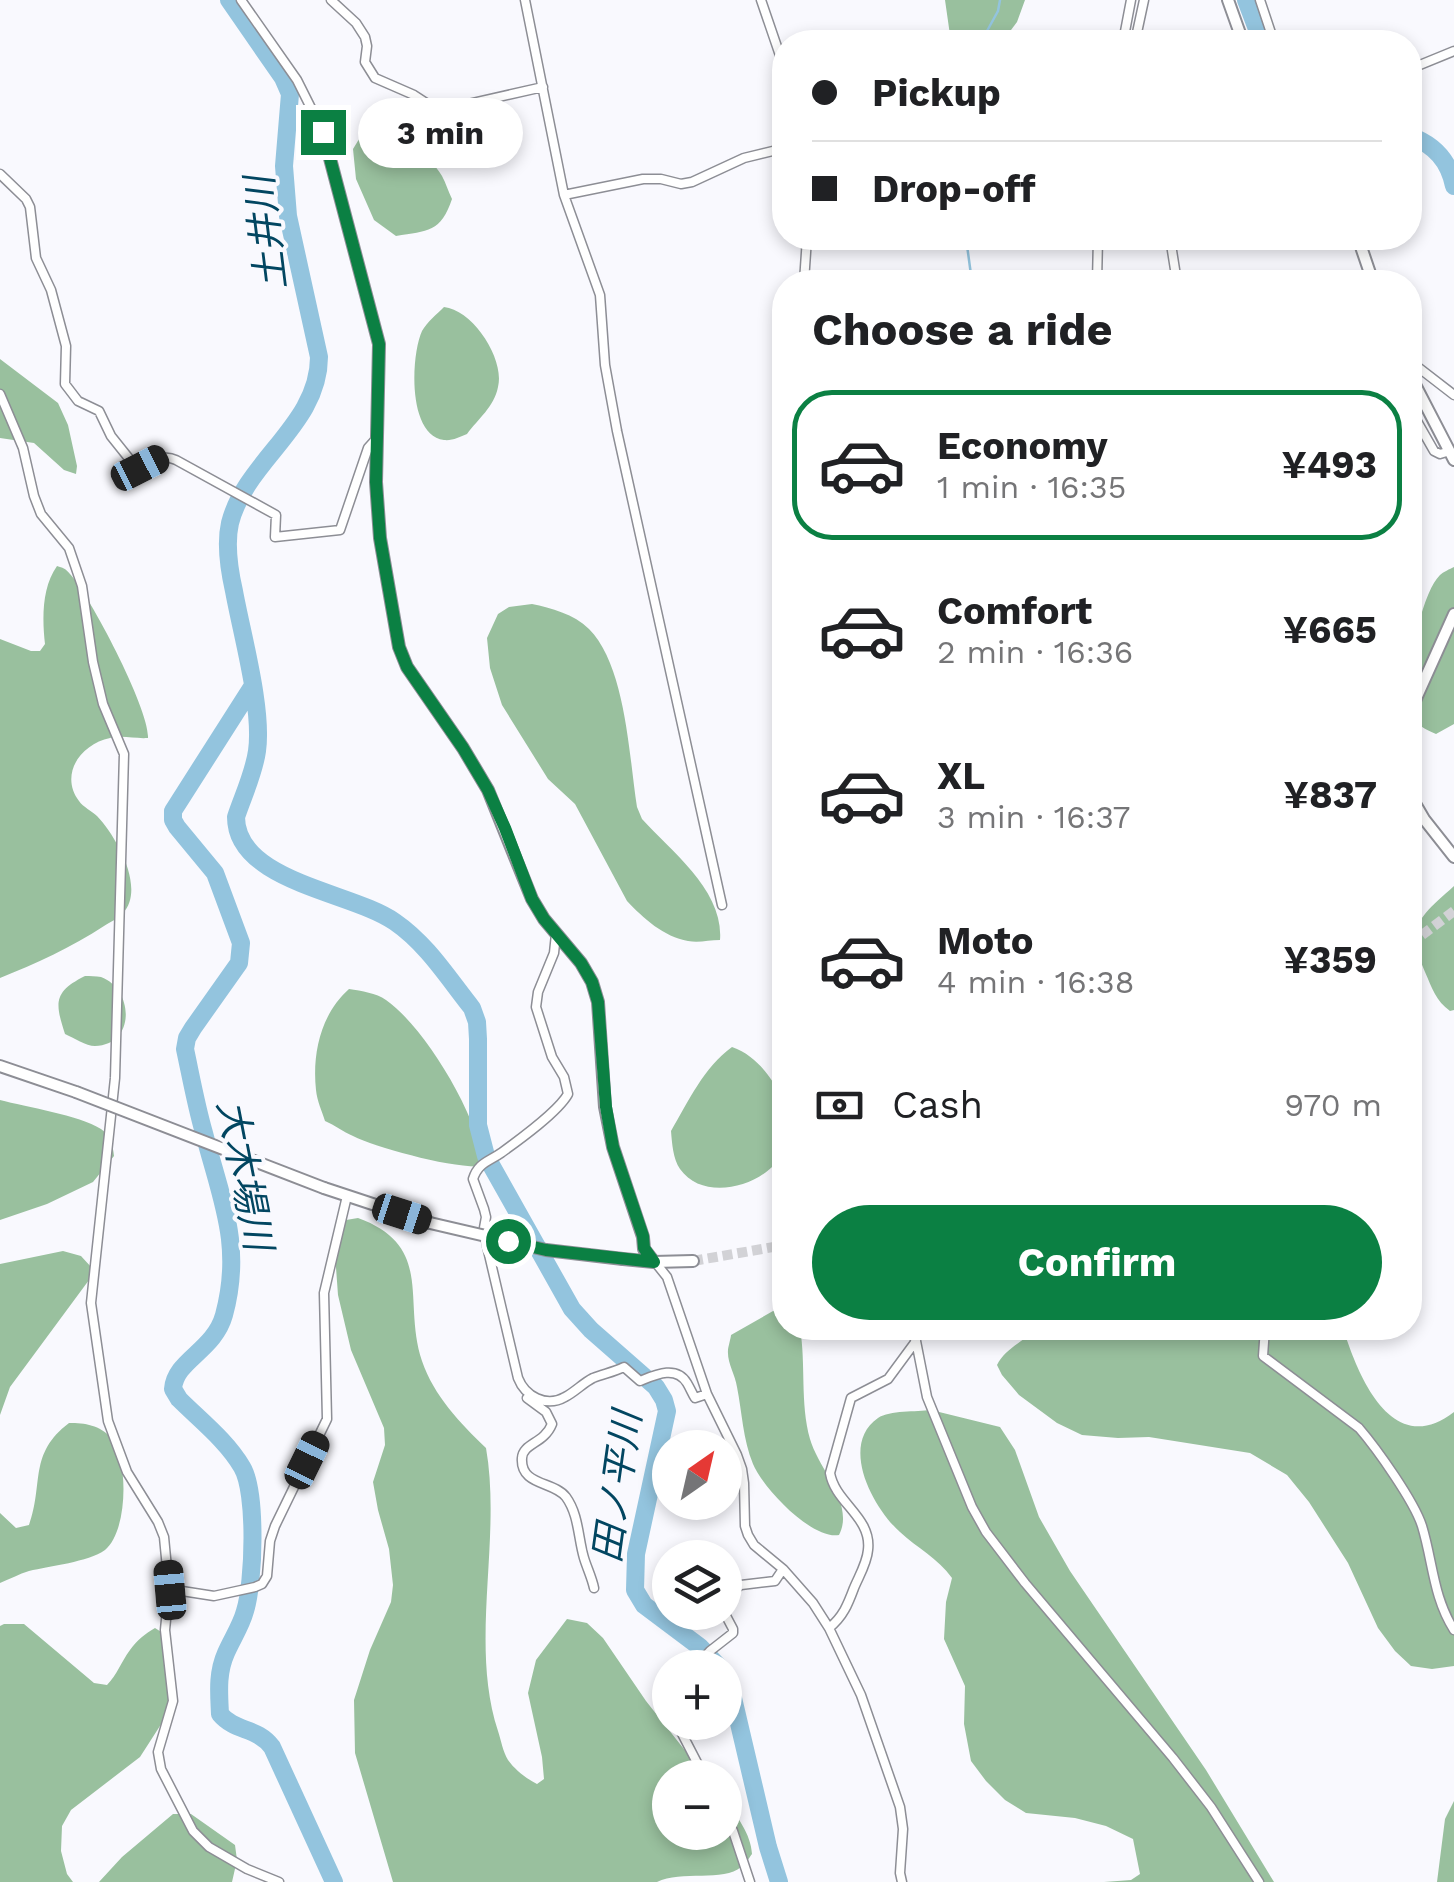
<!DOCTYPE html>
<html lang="en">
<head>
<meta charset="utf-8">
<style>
	body { margin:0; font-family:"Work Sans","Noto Sans JP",sans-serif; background:#f6f6f6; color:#202124; height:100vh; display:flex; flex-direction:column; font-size:38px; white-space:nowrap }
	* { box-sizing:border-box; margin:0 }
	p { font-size:32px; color:#757577 }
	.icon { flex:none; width:55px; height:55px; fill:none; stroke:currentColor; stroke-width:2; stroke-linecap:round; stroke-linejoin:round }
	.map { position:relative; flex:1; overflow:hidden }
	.drawer { position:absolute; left:772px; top:270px; width:650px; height:1070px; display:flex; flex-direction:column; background:#fff; border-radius:40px; box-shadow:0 5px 15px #0003 }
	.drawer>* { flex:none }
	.hud { position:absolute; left:772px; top:30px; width:650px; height:220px; border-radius:40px; box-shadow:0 5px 15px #0003; display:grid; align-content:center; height:220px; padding:0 40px; background:#fff }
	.needle { width:65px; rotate:34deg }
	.fabs { position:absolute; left:652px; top:1430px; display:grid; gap:20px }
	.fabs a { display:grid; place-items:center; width:90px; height:90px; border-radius:50%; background:#fff; box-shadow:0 5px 15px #0003; font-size:50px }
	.end { position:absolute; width:45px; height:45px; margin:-22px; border:12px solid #0b8043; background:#fff; box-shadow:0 0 0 5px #fff }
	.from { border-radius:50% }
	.bubble { position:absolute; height:70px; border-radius:35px; background:#fff; box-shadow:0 5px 15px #0003; font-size:32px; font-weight:700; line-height:70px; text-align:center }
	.car { position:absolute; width:30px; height:60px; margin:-30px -15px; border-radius:12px; box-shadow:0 0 8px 2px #0007; background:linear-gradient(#222 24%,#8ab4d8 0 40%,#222 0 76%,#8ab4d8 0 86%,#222 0) }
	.hud b { display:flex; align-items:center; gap:35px; height:95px; font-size:38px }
	.hud b+b { border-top:2px solid #e0e0e0 }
	.hud i { width:25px; height:25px; background:#202124 }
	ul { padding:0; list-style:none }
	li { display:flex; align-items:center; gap:30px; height:150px; margin:0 20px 15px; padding:0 20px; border:5px solid transparent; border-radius:40px }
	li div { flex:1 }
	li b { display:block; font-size:38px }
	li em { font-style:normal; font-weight:700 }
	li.current { border-color:#0b8043 }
	li>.icon { width:90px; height:90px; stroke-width:1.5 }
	h2 { padding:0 40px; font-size:45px; line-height:120px }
	.pay { display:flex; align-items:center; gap:25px; height:110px; padding:0 40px; font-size:38px }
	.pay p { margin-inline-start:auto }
	.primary-button { display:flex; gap:20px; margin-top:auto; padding:20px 40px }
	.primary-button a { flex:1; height:115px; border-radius:60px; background:#0b8043; color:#fff; font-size:40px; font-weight:700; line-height:115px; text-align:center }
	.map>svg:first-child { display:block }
	.forest { fill:#99c09e }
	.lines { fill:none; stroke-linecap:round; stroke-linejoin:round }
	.stream { stroke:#93c4de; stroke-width:2.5 }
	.river { stroke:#93c4de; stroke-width:18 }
	.secondary-tunnel { stroke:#d2d2d6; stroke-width:10; stroke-dasharray:10 5; stroke-linecap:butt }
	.street-casing { stroke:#8d8e95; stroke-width:11 }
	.secondary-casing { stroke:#8d8e95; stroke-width:14 }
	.street { stroke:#fff; stroke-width:8 }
	.secondary { stroke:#fff; stroke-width:10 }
	.secondary-bridge-casing { stroke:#8d8e95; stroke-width:14; stroke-linecap:butt }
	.secondary-bridge { stroke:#fff; stroke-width:10 }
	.route { stroke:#0b8043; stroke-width:12 }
	.labels { text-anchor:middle; stroke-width:8; stroke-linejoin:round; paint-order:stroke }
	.water-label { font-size:38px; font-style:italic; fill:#024661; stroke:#f9f9fe }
</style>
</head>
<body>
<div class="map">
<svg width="1454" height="1882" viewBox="0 0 1454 1882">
	<rect width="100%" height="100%" fill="#f9f9fe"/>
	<path class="forest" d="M945 0H1025L1017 22 1002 42H951Z
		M375 130C399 137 429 153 442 176 446 183 448 191 452 199 441 232 428 231 396 236L374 220 356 179 353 149 364 131Z
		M444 307C473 310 505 359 498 387 494 407 478 419 467 434 460 437 452 441 444 440 407 435 411 355 422 331 427 322 437 314 444 307Z
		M0 359 58 403 68 425 77 466 76 474 64 470 34 443 0 438Z
		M57 566C63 568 65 568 70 574 90 596 150 710 148 738 135 739 123 735 110 738 81 744 59 774 79 801 83 807 92 811 97 816 116 836 146 888 123 913 119 918 110 922 104 926 72 947 35 964 0 978V639L31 651H40L45 644C42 618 42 587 57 566Z
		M1454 567V724L1436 734C1425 729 1417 726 1412 714 1401 689 1420 594 1440 575 1443 572 1450 569 1454 567Z
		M532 604C551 608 574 614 589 629 626 666 629 757 637 807L642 819C672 852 724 891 720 940 709 940 699 943 688 941 664 937 643 918 627 901L575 804 548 779 502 705 490 668 487 638 498 614 509 607Z
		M1454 886V1010L1450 1011C1436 1001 1432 988 1425 972 1405 925 1420 917 1454 886Z
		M85 976C90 976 96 976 101 977 134 989 136 1045 95 1046 86 1046 74 1038 65 1034 55 1003 53 992 85 976Z
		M349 989C362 991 376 993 386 1000 426 1028 479 1118 484 1166 458 1170 377 1148 353 1136 343 1132 335 1125 325 1121 322 1111 317 1101 316 1090 312 1053 321 1014 349 989Z
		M732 1047C751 1054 762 1066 773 1082 777 1088 784 1095 785 1102 788 1118 787 1151 776 1163 753 1189 702 1200 680 1169 673 1159 672 1143 671 1131 688 1102 704 1067 732 1047Z
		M0 1100C26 1107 79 1115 101 1129 110 1135 113 1145 114 1156L93 1182 47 1204 0 1220Z
		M358 1218C435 1246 402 1301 422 1361 434 1396 460 1423 486 1448 502 1539 469 1643 498 1731 501 1740 503 1752 508 1760 515 1770 527 1779 537 1784L544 1779 542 1757 528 1693 536 1660 567 1619 587 1623 603 1638 646 1701 706 1777 670 1778V1832H725V1801C737 1816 751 1834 752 1854 749 1858 746 1864 741 1867 724 1882 681 1870 657 1882H393L355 1753 354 1700 370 1650 391 1602 393 1585 389 1549 378 1510 373 1482 385 1445 384 1428 351 1350 338 1295 334 1240 346 1220Z
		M63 1251 81 1256 92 1268 89 1280 10 1387 0 1415V1264Z
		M773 1311 785 1313V1328H800C806 1364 800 1403 810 1439 819 1470 855 1504 839 1535 812 1540 763 1488 753 1464 743 1440 742 1412 737 1387 735 1374 727 1363 728 1350 728 1348 731 1337 731 1335Z
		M1034 1328H1343C1358 1376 1392 1460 1454 1412V1666L1432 1669 1411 1666 1395 1651 1378 1628 1348 1563 1309 1502 1287 1475 1250 1453 1149 1437 1118 1438 1082 1435 1057 1423 1019 1395 1002 1375 997 1365C1004 1350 1022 1342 1034 1331Z
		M931 1410 1000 1427 1015 1450 1039 1517 1070 1571 1206 1770 1274 1882H1104L1131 1880 1140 1874 1133 1839 1106 1826 1075 1818 1026 1813 1005 1800 986 1781 971 1761 964 1724 965 1686 944 1639 946 1602 952 1578C938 1558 917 1548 900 1532 873 1508 839 1445 878 1418 890 1410 916 1412 931 1410Z
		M69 1423C85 1423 100 1425 111 1438 129 1460 128 1531 105 1550 88 1562 50 1566 29 1571 19 1574 10 1579 0 1583V1513L16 1528 29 1525C44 1484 28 1454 69 1423Z
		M4 1624H24L94 1683 107 1685C117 1675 121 1662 130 1650 137 1640 145 1634 155 1628L166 1635 173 1660 167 1715 140 1757 71 1810 62 1826 61 1851 67 1874 73 1882H0V1626Z
		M1454 1801V1882H1437L1445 1819Z
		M173 1814H191L235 1845 237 1860 232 1882H99L122 1857Z"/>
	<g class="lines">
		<path class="stream" d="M981 42 998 11 1000 0
			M966 238 972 282"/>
		<path class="river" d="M229 0 283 78 290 94 284 166 288 216 319 357C319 425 246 460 230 523 225 545 229 569 234 591 242 635 263 709 257 751 254 773 243 796 236 817 236 882 353 892 395 922 427 944 448 978 472 1008L477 1022 478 1039V1125L486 1156 572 1309 591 1330 656 1387 664 1400 667 1411 636 1554 635 1590 644 1605 700 1647 720 1668
			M1246 0 1262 42
			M1410 136C1435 145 1449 161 1454 186
			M252 687 173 811V820L177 827 215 873 241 943 239 963 193 1028 187 1038 185 1049C191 1077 196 1105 204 1133 221 1199 243 1245 224 1315 214 1351 175 1360 173 1389L179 1399C200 1420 227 1441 242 1467 257 1492 254 1583 245 1611 241 1626 232 1639 226 1653 217 1673 219 1693 220 1714 235 1732 257 1727 272 1747L334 1882
			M725 1675 733 1698 768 1847 779 1882"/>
		<path class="secondary-tunnel" d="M1410 944 1454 911
			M693 1261 785 1245"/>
		<defs>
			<path id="street" d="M241 0 297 80 323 132
				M331 0 356 23 365 37 367 46 365 62 375 78 414 95 434 108 446 109 543 87
				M525 0 564 195 600 295 605 365 617 431 722 905
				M761 0 785 70
				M1260 0 1274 42
				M1123 42 1131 0
				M1135 42 1144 0
				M1410 69 1454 51
				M0 174 26 199 30 207 36 258 51 290 66 346 65 384 78 401 99 411 111 436 135 466C151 468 159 452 176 460L276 515 275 537 340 530 368 448 377 438
				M564 195 643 179H661L681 184 692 182 744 158 785 148
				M1170 238 1177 282
				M804 282 807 238
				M1097 282 1098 238
				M1410 361 1454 395
				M0 394 23 448 34 496 41 514 69 548 82 586 93 662 103 704 124 754 115 1078 91 1303 108 1421 127 1472 158 1522 164 1537 169 1589 165 1630 173 1701 158 1752 161 1769 193 1831 209 1847 247 1869 279 1882
				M1410 409 1434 451 1440 454 1450 451
				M556 934 554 953 538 992 536 1007 552 1057 564 1077 568 1094C558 1112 519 1140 501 1153 488 1162 478 1163 473 1179L484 1209 486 1217 484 1228 487 1246 518 1378C525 1396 546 1408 565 1397 575 1392 583 1383 593 1378 603 1374 614 1372 624 1367L640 1381C655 1375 676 1365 687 1383 690 1388 692 1393 695 1398L707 1394
				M655 1262 667 1277 707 1394 737 1455 742 1469 744 1483 745 1526 748 1535 754 1545 783 1569 813 1603 829 1628 861 1695 900 1807 903 1829 900 1873 902 1882
				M909 1328 916 1341 927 1397 972 1507 986 1532 1025 1583 1173 1758 1211 1807 1259 1882
				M1265 1328 1263 1356 1359 1428C1377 1449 1414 1501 1422 1526 1433 1562 1433 1597 1454 1630
				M527 1398 546 1412 552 1424C544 1444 523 1443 522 1458 520 1486 554 1481 566 1497 579 1515 578 1538 584 1558 587 1568 592 1578 594 1588
				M169 1589 214 1596 255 1587 262 1584 267 1576 270 1541 275 1526 327 1419 324 1293 347 1196
				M725 1595 741 1585 775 1581 783 1569
				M829 1628C843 1617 848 1604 854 1588 859 1576 867 1563 868 1550 872 1517 835 1503 830 1473L851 1398 888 1379 916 1341
				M694 1668 710 1651 733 1633V1629L724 1612
				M670 1694 667 1701 670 1710
				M676 1722 705 1778
				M725 1815 733 1831 750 1882"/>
			<path id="secondary" d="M1228 0 1243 42
				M323 132 379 344 376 482 380 538 399 647 407 667 463 748 488 790 532 899 544 919 581 963 592 982 598 1002 605 1107 613 1147 643 1237 644 1249 654 1262
				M1358 238 1373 282
				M1410 375 1454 460
				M1410 712 1454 614
				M1410 795 1424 819 1454 857
				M0 1066 76 1092
				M324 1188 430 1223
				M623 1259 654 1262 693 1261"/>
		</defs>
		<use href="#street" class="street-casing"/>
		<use href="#secondary" class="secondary-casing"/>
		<use href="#street" class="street"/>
		<use href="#secondary" class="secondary"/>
		<defs>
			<path id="secondary-bridge" d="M76 1092 324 1188
				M430 1223 546 1250 623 1259"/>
		</defs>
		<use href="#secondary-bridge" class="secondary-bridge-casing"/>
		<use href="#secondary-bridge" class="secondary-bridge"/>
	</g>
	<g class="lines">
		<path class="route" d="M323 132 379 344 376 482 380 538 399 647 407 667 463 748 488 790 505 828 532 899 544 919 581 963 592 982 598 1002 606 1107 613 1147 643 1236 644 1248 654 1262 546 1250 508 1241"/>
	</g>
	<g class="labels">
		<g class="water-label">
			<text transform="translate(266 233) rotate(-97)" y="13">土井川</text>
			<text transform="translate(245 1175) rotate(79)" y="13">大木場川</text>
			<text transform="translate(617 1487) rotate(-82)" y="13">田ノ平川</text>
		</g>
	</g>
</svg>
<div class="fabs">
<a><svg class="needle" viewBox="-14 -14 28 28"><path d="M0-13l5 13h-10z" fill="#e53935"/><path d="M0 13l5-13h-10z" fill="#757577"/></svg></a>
<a><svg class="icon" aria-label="layers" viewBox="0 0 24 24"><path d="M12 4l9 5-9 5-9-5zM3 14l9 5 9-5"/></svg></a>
<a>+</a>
<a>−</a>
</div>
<i class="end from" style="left:508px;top:1241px"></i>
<i class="end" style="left:323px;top:132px"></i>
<div class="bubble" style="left:358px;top:98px;width:165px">3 min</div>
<i class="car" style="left:140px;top:468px;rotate:63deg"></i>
<i class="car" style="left:402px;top:1214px;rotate:108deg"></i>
<i class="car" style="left:307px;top:1460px;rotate:26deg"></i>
<i class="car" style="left:170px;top:1590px;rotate:355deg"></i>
<div class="hud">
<b><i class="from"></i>Pickup</b>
<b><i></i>Drop-off</b>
</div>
<section class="drawer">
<h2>Choose a ride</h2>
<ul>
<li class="current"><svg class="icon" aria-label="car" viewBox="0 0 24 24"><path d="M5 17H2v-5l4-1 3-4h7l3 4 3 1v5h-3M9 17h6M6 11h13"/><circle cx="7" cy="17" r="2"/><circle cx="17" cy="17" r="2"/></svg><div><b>Economy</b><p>1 min · 16:35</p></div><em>¥493</em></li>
<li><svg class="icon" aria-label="car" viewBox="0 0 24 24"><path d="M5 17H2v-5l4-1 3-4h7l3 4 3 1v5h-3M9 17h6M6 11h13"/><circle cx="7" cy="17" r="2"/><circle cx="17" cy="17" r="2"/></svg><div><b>Comfort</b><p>2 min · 16:36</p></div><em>¥665</em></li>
<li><svg class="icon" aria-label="car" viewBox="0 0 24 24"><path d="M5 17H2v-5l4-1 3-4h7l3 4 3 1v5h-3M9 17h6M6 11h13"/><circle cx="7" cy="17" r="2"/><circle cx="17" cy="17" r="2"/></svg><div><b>XL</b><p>3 min · 16:37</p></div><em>¥837</em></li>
<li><svg class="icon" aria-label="car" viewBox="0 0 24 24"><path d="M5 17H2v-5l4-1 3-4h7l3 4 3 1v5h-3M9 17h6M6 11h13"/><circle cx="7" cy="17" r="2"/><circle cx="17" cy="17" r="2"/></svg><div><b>Moto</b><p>4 min · 16:38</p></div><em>¥359</em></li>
</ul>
<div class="pay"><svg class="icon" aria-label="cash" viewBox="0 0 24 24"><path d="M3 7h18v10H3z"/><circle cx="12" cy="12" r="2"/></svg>Cash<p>970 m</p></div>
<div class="primary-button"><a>Confirm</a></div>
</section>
</div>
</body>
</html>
